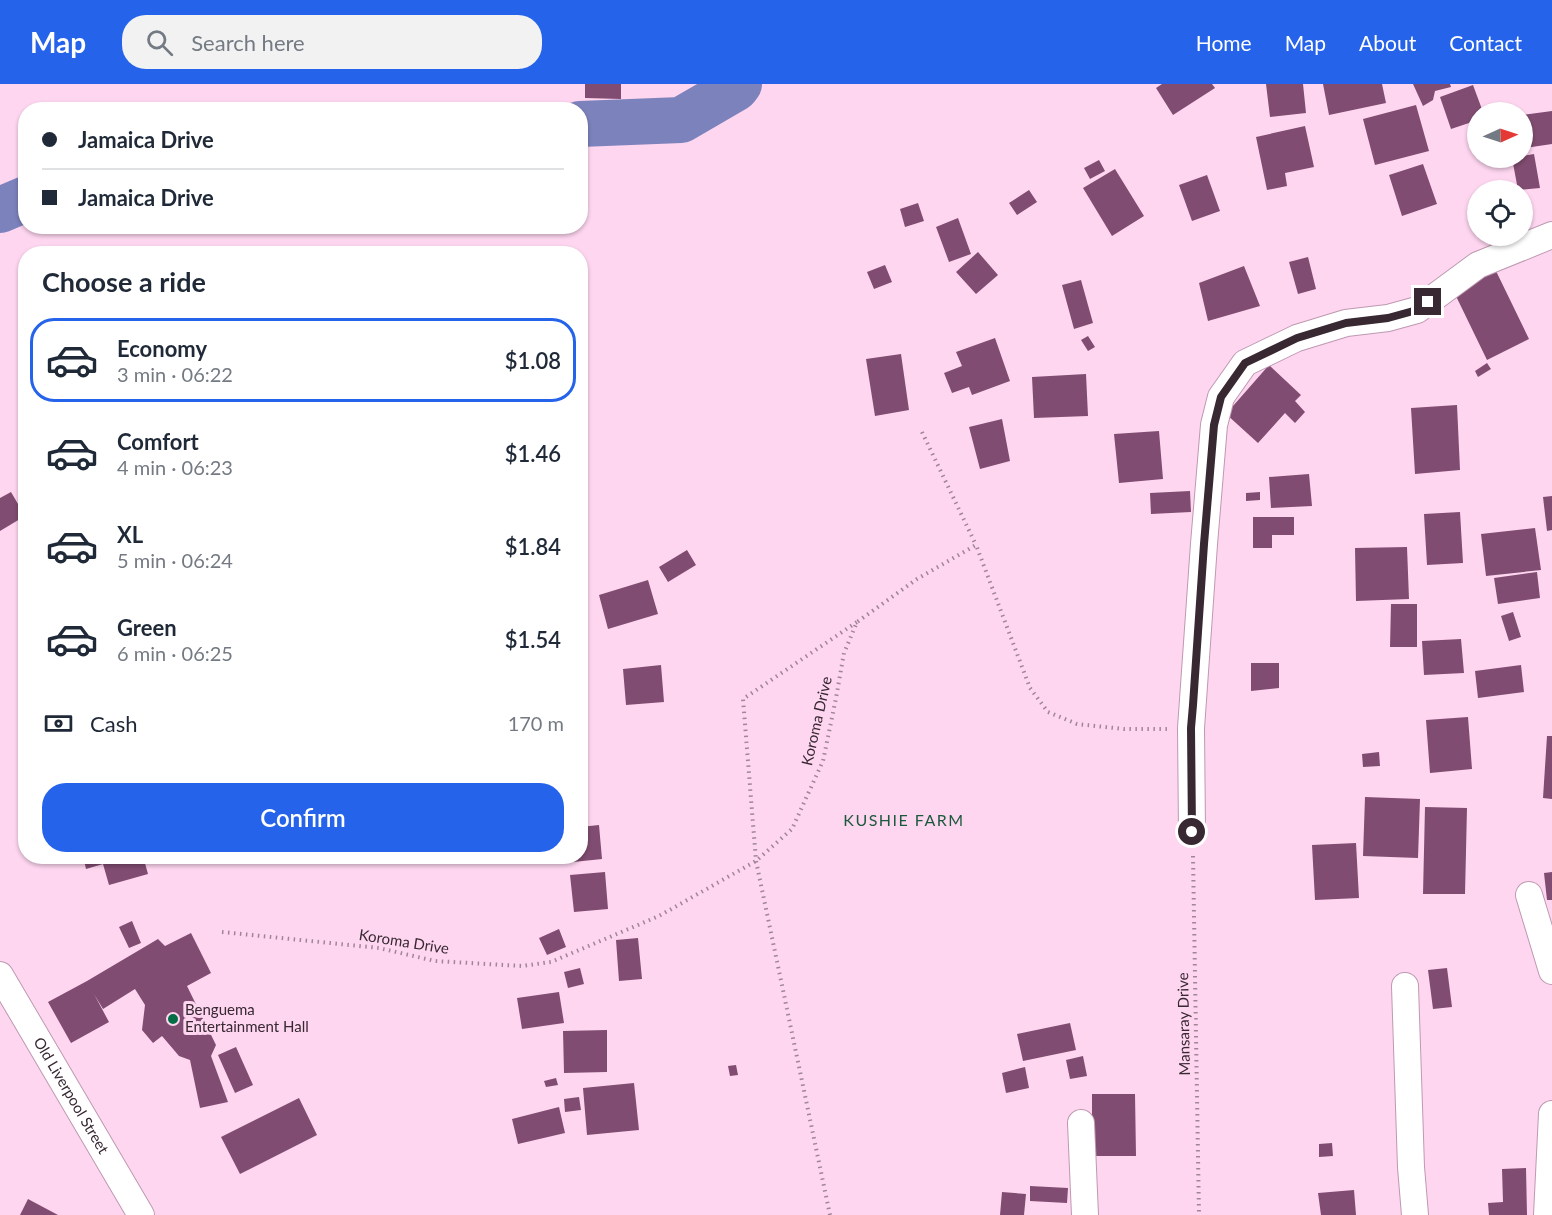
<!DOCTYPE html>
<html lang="en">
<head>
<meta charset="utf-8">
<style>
	body { margin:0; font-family:Lato,sans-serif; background:#f2f2f3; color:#1f2937; height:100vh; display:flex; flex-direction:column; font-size:22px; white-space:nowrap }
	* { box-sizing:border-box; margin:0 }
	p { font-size:20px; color:#747a83 }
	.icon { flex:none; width:33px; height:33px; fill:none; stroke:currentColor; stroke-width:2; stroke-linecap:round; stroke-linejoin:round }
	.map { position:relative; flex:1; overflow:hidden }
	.drawer { position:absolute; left:18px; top:162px; width:570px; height:618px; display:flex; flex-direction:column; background:#fff; border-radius:24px; box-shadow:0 2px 4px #0004 }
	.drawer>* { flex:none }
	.hud { position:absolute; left:18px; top:18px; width:570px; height:132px; border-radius:24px; box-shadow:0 2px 4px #0004; display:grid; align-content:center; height:132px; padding:0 24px; background:#fff }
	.needle { width:39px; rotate:87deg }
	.controls { position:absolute; left:1467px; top:18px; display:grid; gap:12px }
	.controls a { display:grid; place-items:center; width:66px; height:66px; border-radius:50%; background:#fff; box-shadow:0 2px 4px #0004; font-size:30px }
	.end { position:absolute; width:27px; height:27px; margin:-14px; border:8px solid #372832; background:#fff; box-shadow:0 0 0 3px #fff }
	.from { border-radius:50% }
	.hud b { display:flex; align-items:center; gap:21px; height:57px; font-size:22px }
	.hud b+b { border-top:2px solid #e0e1e3 }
	.hud i { width:15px; height:15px; background:#1f2937 }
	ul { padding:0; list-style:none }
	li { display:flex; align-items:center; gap:18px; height:84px; margin:0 12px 9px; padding:0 12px; border:3px solid transparent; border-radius:24px }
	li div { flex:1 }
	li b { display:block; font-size:22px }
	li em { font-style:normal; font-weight:600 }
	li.current { border-color:#2563eb }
	li>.icon { width:54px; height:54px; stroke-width:1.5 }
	h2 { padding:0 24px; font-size:27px; line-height:72px }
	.pay { display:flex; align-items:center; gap:15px; height:66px; padding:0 24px; font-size:22px }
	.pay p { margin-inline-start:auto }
	.cta { display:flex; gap:12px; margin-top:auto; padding:12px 24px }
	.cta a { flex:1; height:69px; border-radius:24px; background:#2563eb; color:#fff; font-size:24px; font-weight:600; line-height:69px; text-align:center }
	header { display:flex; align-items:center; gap:36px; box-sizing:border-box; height:84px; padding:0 30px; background:#2563eb; color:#fff }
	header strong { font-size:28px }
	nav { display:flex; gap:33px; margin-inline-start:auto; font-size:21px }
	.search { width:420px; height:54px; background:#f2f2f3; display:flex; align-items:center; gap:15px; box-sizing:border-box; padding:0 21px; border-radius:24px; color:#747a83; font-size:22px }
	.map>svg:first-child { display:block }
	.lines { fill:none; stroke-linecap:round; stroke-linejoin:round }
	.river { stroke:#7c82bc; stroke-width:46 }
	.building { fill:#814c71 }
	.minor-casing { stroke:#be99b1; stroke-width:28 }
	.path { stroke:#a18597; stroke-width:4; stroke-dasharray:1.5 4.5; stroke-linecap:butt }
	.minor { stroke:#fff; stroke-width:26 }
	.route { stroke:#372832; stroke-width:8 }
	.poi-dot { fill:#036e45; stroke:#fed6f0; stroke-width:2 }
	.labels { text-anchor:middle; stroke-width:6; stroke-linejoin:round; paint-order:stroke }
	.street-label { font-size:15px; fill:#372832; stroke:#fed6f0 }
	.poi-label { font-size:15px; fill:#372832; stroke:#fed6f0; text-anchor:start }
	.neighbourhood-label { font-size:16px; letter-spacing:1.5px; fill:#1b593c; stroke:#fed6f0 }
</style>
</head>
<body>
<header>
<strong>Map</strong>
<div class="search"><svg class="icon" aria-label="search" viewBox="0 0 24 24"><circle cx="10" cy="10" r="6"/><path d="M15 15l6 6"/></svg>Search here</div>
<nav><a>Home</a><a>Map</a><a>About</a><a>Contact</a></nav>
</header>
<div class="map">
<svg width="1552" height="1131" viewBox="0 0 1552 1131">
	<rect width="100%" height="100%" fill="#fed6f0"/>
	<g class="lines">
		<path class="river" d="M580 40 681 36 736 4 739 0
			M0 126 26 115"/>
	</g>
	<path class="building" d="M585 0H621V15L585 14Z
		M1162 0H1212L1215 4 1173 31 1156 4Z
		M1266 0H1303L1306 29 1270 33Z
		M1323 0H1382L1386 19 1329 31Z
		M1413 0H1450L1451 3 1435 7 1433 16 1423 22Z
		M1473 1 1483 28H1478V36L1451 45 1440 13Z
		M1416 21 1429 67 1375 81 1363 35Z
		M1552 27V60L1525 64 1522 48V31Z
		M1305 42 1314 83 1285 89 1287 102 1267 106 1256 53Z
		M1534 70 1540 104 1518 106 1512 74H1522V72Z
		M1099 76 1105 87 1090 95 1084 84Z
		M1423 80 1437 120 1402 132 1389 91Z
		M1115 85 1144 132 1112 152 1083 104Z
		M1207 91 1220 127 1192 137 1179 101Z
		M1029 106 1037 118 1017 131 1009 119Z
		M918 119 924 137 905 143 900 125Z
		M958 134 971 170 949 178 936 143Z
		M978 168 998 191 976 210 956 188Z
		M1308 173 1316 205 1298 210 1289 178Z
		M885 181 892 198 874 205 867 188Z
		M1244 182 1260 222 1208 237 1199 199Z
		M1496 187 1529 255 1487 276 1454 208Z
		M1081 196 1093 239 1074 245 1062 201Z
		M1088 252 1095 263 1088 267 1081 256Z
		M995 254 1010 297 972 311 969 303 952 309 944 289 962 282 956 268Z
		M901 270 909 326 875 332 866 275Z
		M1487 279 1491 285 1478 293 1475 287Z
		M1269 281 1301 311 1295 317 1305 328 1295 339 1285 329 1258 359 1226 330Z
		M1086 290 1088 332 1034 334 1032 293Z
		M1457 321 1460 386 1415 390 1411 324Z
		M1002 335 1010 377 980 385 969 343Z
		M1159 347 1163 395 1119 399 1114 350Z
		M1309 390 1312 422 1271 424 1269 393Z
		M1190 407 1191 428 1151 430 1150 409Z
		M11 408 25 432 0 447V414Z
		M1260 408V416L1246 417V409Z
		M1552 412V446L1547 447 1543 413Z
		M1460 428 1463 479 1427 481 1424 430Z
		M1253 433H1294V451H1272V464H1253Z
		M1535 444 1541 486 1486 492 1481 450Z
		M1407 463 1409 515 1356 517 1355 464Z
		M687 466 696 481 668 498 659 483Z
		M1537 488 1540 514 1498 520 1494 494Z
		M648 496 658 530 608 545 599 511Z
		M1391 520H1417V563H1390Z
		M1513 528 1521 553 1509 557 1501 532Z
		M1461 555 1464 589 1424 591 1422 557Z
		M1251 579H1279V604L1251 607Z
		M661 581 664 618 626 621 623 585Z
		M1521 581 1524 608 1478 614 1475 587Z
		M1468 633 1472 685 1430 689 1426 636Z
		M1547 652H1552V715L1543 714Z
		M1379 668 1380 682 1363 683 1362 670Z
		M1365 713 1420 715 1418 774 1363 772Z
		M1425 723 1467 724 1465 810H1423Z
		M599 741 602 775 554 780V772H580V743Z
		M1356 759 1359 814 1315 816 1312 761Z
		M83 772H143L148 790 109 801 103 780 86 785Z
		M605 788 608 825 574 828 570 791Z
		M1552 788V816H1547L1544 789Z
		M132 837 141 859 129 864 119 843Z
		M559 845 566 863 547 871 539 854Z
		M191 849 211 889 187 902 216 961 211 972 228 1018 200 1024 190 976 179 972 162 952 153 959 142 946 145 921 135 905 103 925 94 910 109 938 71 959 48 918 87 897 158 855 165 862Z
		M638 854 642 895 619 897 616 856Z
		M580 884 584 900 568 904 564 888Z
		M1447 884 1452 923 1433 925 1428 886Z
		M559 908 564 939 522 945 517 914Z
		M1070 939 1076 966 1023 977 1017 950Z
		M607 946V988L564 989 563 947Z
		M236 963 253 1001 235 1009 218 971Z
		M1083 972 1087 992 1070 995 1066 976Z
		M736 981 738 991 730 992 728 982Z
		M1025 983 1029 1004 1006 1009 1002 989Z
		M556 994 558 1001 546 1003 544 997Z
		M634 999 639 1046 587 1051 583 1004Z
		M1092 1010H1135L1136 1072H1092Z
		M579 1013 581 1026 565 1028 564 1015Z
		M299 1014 317 1051 240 1090 221 1053Z
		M559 1023 565 1049 518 1060 512 1035Z
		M1332 1059 1333 1072 1319 1073V1060Z
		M1526 1084 1527 1131H1489L1488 1119 1503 1118 1502 1085Z
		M1030 1102 1068 1104 1067 1119 1030 1117Z
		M1354 1106 1356 1131H1321L1318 1109Z
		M1002 1108 1026 1110 1024 1131H1000Z
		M28 1115 58 1131H20Z"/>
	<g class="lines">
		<defs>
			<g id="minor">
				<path d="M1192 748 1191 644 1204 460 1214 341 1221 313 1245 279 1297 254 1346 239 1388 234 1417 226 1478 181 1552 151"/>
				<path d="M1529 811 1552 887"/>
				<path id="s1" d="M0 891 141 1131"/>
				<path d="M1405 902 1411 1083 1415 1131"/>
				<path d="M1081 1039 1085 1131"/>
				<path d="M1547 1131 1552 1030"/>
			</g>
		</defs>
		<use href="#minor" class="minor-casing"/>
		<path class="path" d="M922 348 976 461
			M1193 772 1199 1131
			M222 848 379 864 435 877 522 882 551 878 659 832 756 777 792 745 823 677 836 614 844 569 857 538 917 495 976 461 1030 604 1048 628 1077 640 1124 645H1167
			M830 1131 756 777 743 615 857 538"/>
		<use href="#minor" class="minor"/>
	</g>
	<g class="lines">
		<path class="route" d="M1192 748 1191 644 1193 621 1204 460 1214 341 1221 313 1245 279 1297 254 1346 239 1388 234 1417 226 1428 218"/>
	</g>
	<circle class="poi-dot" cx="173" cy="935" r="6"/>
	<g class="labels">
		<g class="street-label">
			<text transform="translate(817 637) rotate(-77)" y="5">Koroma Drive</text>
			<text transform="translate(404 858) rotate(9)" y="5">Koroma Drive</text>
			<text transform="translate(1184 940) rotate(-91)" y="5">Mansaray Drive</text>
			<text dy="5" stroke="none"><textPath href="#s1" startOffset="140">Old Liverpool Street</textPath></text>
		</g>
		<g class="poi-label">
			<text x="185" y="931">Benguema<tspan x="185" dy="17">Entertainment Hall</tspan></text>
		</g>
		<g class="neighbourhood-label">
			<text x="904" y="742">KUSHIE FARM</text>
		</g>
	</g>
</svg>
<div class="controls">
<a><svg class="needle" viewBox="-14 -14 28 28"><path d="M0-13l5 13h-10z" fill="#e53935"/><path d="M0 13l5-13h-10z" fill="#747a83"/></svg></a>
<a><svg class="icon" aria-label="locate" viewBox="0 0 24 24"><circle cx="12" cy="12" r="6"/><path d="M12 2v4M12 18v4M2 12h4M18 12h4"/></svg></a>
</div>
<i class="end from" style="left:1192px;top:748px"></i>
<i class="end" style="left:1428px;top:218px"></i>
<div class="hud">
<b><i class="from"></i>Jamaica Drive</b>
<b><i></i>Jamaica Drive</b>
</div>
<section class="drawer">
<h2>Choose a ride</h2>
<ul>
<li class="current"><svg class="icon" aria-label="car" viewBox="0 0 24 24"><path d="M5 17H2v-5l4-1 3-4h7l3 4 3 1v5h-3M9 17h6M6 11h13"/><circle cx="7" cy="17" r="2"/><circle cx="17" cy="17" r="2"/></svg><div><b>Economy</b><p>3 min · 06:22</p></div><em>$1.08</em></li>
<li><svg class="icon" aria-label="car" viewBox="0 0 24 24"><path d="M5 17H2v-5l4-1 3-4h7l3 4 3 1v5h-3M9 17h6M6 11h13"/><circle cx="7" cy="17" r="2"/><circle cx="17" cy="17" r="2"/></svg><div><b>Comfort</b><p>4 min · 06:23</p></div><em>$1.46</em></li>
<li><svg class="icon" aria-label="car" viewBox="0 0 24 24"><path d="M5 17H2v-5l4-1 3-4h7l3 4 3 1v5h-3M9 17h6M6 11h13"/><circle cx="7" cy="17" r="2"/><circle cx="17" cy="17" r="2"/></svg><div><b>XL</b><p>5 min · 06:24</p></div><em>$1.84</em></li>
<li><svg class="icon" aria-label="car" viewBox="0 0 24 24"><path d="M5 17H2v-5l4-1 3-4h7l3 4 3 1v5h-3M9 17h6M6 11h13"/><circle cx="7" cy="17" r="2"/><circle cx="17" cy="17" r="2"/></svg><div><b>Green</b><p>6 min · 06:25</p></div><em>$1.54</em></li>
</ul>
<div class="pay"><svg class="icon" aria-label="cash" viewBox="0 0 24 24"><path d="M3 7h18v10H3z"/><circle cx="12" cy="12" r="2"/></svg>Cash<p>170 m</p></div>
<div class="cta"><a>Confirm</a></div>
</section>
</div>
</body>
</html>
